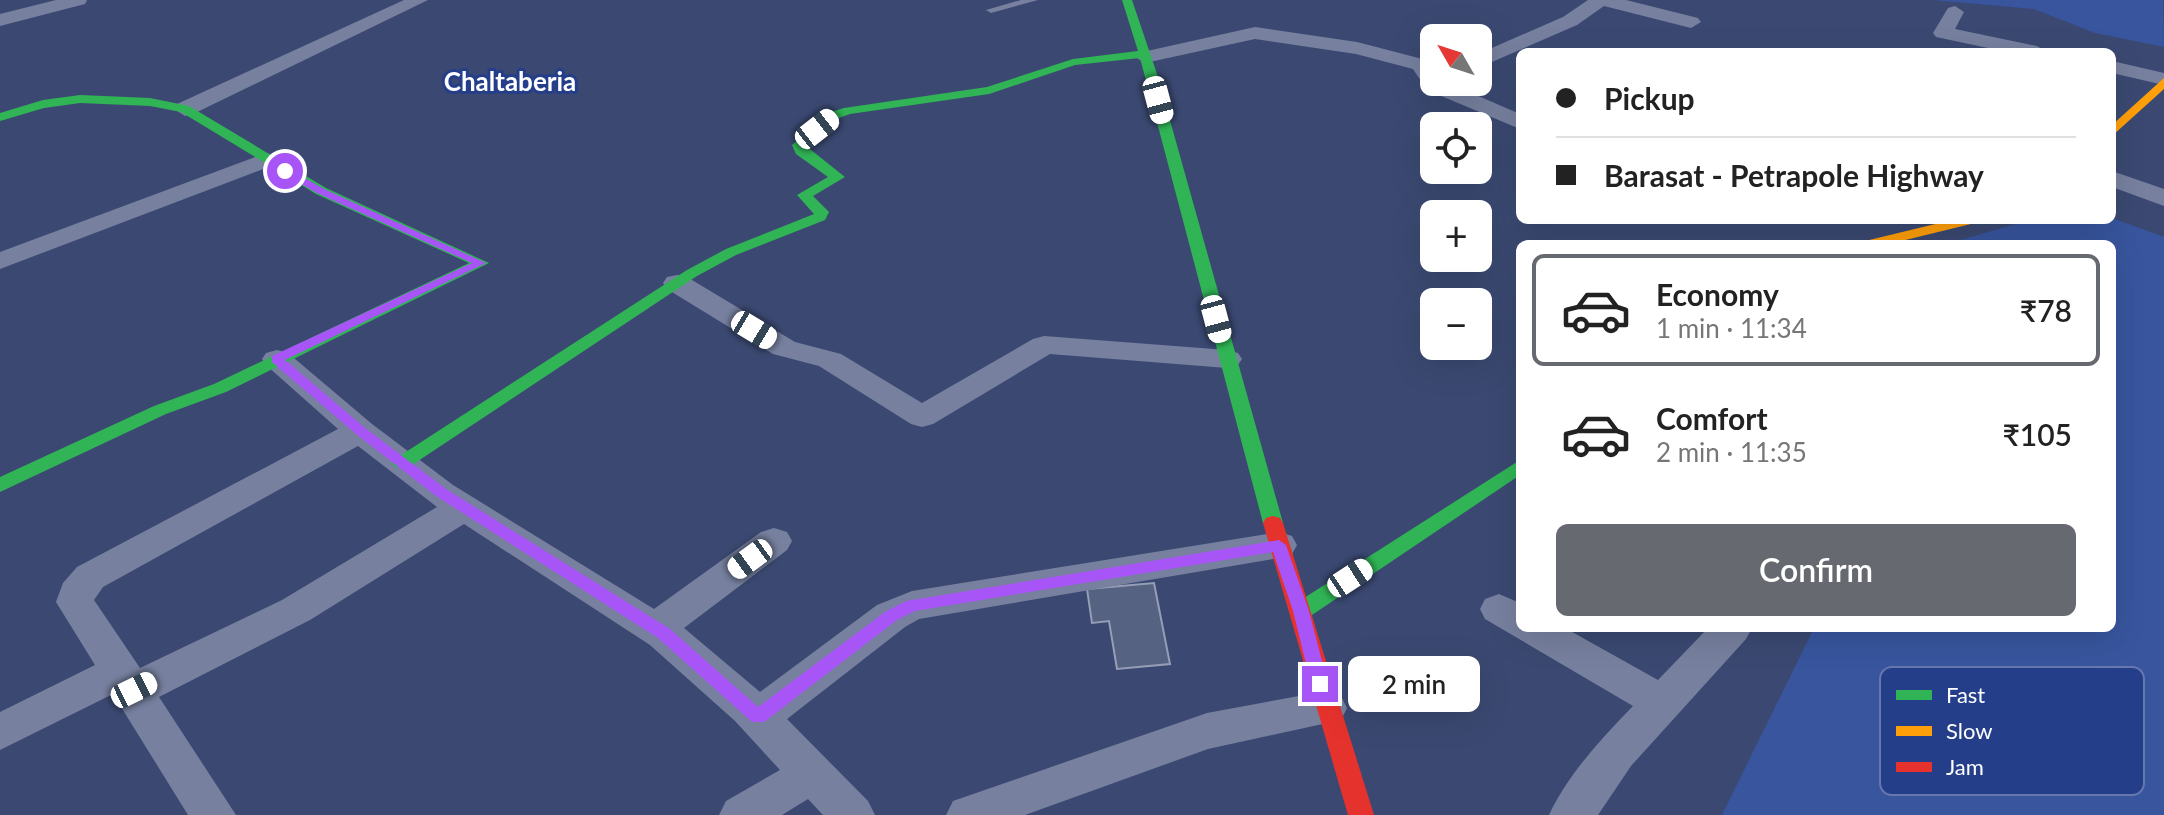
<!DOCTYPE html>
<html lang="en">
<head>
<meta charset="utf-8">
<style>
	body { margin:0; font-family:Lato,sans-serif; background:#f6f6f6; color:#222; height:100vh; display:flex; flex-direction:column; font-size:30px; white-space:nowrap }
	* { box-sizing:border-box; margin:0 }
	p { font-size:26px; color:#767676 }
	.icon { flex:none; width:44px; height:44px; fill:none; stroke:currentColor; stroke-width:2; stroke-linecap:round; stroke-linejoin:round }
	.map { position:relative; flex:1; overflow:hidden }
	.side { position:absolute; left:1516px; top:240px; width:600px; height:392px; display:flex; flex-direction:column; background:#fff; border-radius:12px; box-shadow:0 8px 32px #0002 }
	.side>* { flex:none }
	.hud { position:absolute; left:1516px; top:48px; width:600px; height:176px; border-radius:12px; box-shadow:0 8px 32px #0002; display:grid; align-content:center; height:176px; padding:0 40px; background:#fff }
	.needle { width:52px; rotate:309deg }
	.fabs { position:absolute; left:1420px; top:24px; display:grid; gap:16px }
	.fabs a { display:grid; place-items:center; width:72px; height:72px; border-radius:12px; background:#fff; box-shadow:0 8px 32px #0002; font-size:40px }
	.end { position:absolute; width:36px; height:36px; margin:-18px; border:10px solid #a855f7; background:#fff; box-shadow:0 0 0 4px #fff }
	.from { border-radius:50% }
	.bubble { position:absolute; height:56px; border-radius:12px; background:#fff; box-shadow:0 8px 32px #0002; font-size:26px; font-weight:600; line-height:56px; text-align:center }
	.car { position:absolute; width:24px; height:48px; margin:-24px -12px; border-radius:10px; box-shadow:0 0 6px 2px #0007; background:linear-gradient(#fff 24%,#345 0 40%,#fff 0 76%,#345 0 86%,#fff 0) }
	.hud b { display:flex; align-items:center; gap:28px; height:76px; font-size:30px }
	.hud b+b { border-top:2px solid #e0e0e0 }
	.hud i { width:20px; height:20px; background:#222 }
	ul { padding:14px 0 0; list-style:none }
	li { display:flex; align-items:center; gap:24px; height:112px; margin:0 16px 12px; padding:0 24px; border:4px solid transparent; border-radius:12px }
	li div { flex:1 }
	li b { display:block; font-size:30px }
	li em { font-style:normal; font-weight:600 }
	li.selected { border-color:#66696f }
	li>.icon { width:72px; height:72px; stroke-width:1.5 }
	.action { display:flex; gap:16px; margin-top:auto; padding:16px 40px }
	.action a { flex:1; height:92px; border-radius:12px; background:#66696f; color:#fff; font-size:32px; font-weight:600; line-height:92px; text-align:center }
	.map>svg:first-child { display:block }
	.green { fill:#38559e }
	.building { fill:#566282; stroke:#959eb5; stroke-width:2 }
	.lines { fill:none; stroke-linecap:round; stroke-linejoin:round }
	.lane { fill:#77819f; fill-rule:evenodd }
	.street { fill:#77819f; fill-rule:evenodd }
	.fast { fill:#30b455; fill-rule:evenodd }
	.slow { fill:#ff9f0a; fill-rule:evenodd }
	.jam { fill:#e5322d; fill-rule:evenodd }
	.route { fill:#a855f7 }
	.labels { text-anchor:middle; stroke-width:6; stroke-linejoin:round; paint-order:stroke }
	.far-quarter-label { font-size:26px; font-weight:bold; fill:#fff; stroke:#243e89 }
	.key { fill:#243e89; stroke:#6678ac; stroke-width:2 }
	.key-label { font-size:22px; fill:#fff }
</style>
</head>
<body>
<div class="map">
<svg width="2164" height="815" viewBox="0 0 2164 815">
	<rect width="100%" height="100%" fill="#3b4972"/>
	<path class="green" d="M1933 0H2163L2164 47 2095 33 2034 9Z
		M2112 218 2164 237V815H1722L1814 628H2112V244H1946L2030 220Z"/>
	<path class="building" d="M1154 583 1170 664 1117 669 1109 621 1092 623 1087 589Z"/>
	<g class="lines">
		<path class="lane" d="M1021 0H1038L991 13 986 10Z"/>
		<path class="street" d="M56 0H87L85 4 0 26V14Z
			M404 0H428L193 114 185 116 174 109 177 104Z
			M1588 0H1626L1698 18 1701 22 1691 28 1604 6 1577 25 1478 68V54L1563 17Z
			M1955 6 1964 12 1955 29 2037 46 2047 52H2007L1936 37 1933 33 1948 8Z
			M1255 27 1357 42 1434 62V82H1446L1520 114V129L1427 90 1413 69 1356 54 1255 39 1145 63 1135 57 1138 53Z
			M2112 61 2164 73V85L2112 73Z
			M266 153 274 155 278 160 274 165 0 269V252Z
			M2112 171 2164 189V206L2112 187Z
			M677 275 687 277 795 342 841 354 922 403 1033 339 1044 336 1227 350 1238 353 1242 359 1238 365 1227 368 1050 354 933 424 922 427 911 424 819 366 773 354 667 289 663 283 667 277Z
			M277 350 288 353 372 424 453 485 654 609 761 532 774 528 787 532 792 541 787 550 684 628 760 692 877 605 912 591 1279 532 1292 536 1297 545 1292 554 1279 558 919 619 905 627 787 719 868 801 875 815H823L808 799 782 815H719L726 801 780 770 735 721 650 645 464 524 310 620 159 697 236 815H188L113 694 0 750V712L95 665 56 602 63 583 77 567 338 429 266 365 262 359 266 353ZM358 446 437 507 282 600 140 668 94 600 103 587Z
			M1499 594 1520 603V628H1565L1658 680 1708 628H1752L1746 639 1631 766 1598 815H1549C1568 774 1602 738 1633 706L1485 619 1480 609 1485 599Z
			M1326 691 1341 696 1347 708 1341 720 1208 749 1025 815H946L953 801 1207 713Z"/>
		<path class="fast" d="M1122 0H1132L1157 74 1283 523 1280 528H1266L1263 523 1140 58 1075 65 989 94 850 114 839 118 806 146 845 177 813 196 829 212 825 220 736 255 697 276 409 467H395L392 463 395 459 687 270 726 249 814 214 797 195 828 177 796 154 792 145 831 112 844 108 987 87 1073 59 1138 51Z
			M80 95 150 98 189 106 326 188 489 263 226 392 166 414 0 492V477L154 406 214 384 469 263 316 194 181 112 150 106 80 103 44 108 0 121V113L43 100Z
			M1520 460V475L1309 617 1301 619 1293 617 1290 611 1293 605Z"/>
		<path class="slow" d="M2164 78V89L2112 136V125Z
			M1952 220H1977L1975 223 1889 244H1863L1865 241Z"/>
		<path class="jam" d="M1273 516 1280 518 1283 523 1374 815H1348L1263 523 1266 518Z"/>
	</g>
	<path class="route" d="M282 169H289L324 189 486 263 285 360 365 428 446 489 670 629 758 707 885 612 906 601 1279 540 1286 545 1309 611 1328 684 1320 691 1311 684 1293 611 1273 552 915 611 897 620 764 722H752L658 638 436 496 356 434 272 362V356L472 263 317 193 282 173Z"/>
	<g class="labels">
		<g class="far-quarter-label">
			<text x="510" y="91">Chaltaberia</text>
		</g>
	</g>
	<rect x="1880" y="667" width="264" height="128" rx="12" class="key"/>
	<rect x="1896" y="690" width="36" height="10" fill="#30b455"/>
	<rect x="1896" y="726" width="36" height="10" fill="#ff9f0a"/>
	<rect x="1896" y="762" width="36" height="10" fill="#e5322d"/>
	<g class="key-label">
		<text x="1946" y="703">Fast</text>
		<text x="1946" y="739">Slow</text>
		<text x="1946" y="775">Jam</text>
	</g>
</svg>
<div class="fabs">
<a><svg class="needle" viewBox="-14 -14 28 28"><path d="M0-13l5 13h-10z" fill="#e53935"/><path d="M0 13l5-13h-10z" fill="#767676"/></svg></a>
<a><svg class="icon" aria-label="locate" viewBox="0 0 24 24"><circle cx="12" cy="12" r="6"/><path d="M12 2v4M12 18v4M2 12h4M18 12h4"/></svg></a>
<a>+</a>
<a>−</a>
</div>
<i class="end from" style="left:285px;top:171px"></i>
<i class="end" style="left:1320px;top:684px"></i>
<div class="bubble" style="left:1348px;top:656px;width:132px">2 min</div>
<i class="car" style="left:1158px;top:100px;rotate:165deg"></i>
<i class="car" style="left:817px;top:129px;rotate:52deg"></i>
<i class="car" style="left:1216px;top:319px;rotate:165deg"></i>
<i class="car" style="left:754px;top:330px;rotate:121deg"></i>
<i class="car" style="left:750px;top:559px;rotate:234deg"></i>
<i class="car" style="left:1350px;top:578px;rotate:57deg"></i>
<i class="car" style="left:134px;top:690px;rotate:64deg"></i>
<div class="hud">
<b><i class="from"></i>Pickup</b>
<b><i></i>Barasat - Petrapole Highway</b>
</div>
<section class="side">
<ul>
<li class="selected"><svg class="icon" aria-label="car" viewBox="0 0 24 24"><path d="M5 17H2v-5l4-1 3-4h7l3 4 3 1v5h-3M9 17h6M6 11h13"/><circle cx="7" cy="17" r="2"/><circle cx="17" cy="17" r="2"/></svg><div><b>Economy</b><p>1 min · 11:34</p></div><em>₹78</em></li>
<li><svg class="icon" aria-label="car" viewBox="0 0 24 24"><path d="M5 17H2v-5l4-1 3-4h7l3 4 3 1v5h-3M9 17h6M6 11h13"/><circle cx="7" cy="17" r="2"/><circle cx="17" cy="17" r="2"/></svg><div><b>Comfort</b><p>2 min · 11:35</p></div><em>₹105</em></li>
</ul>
<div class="action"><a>Confirm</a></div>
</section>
</div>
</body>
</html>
